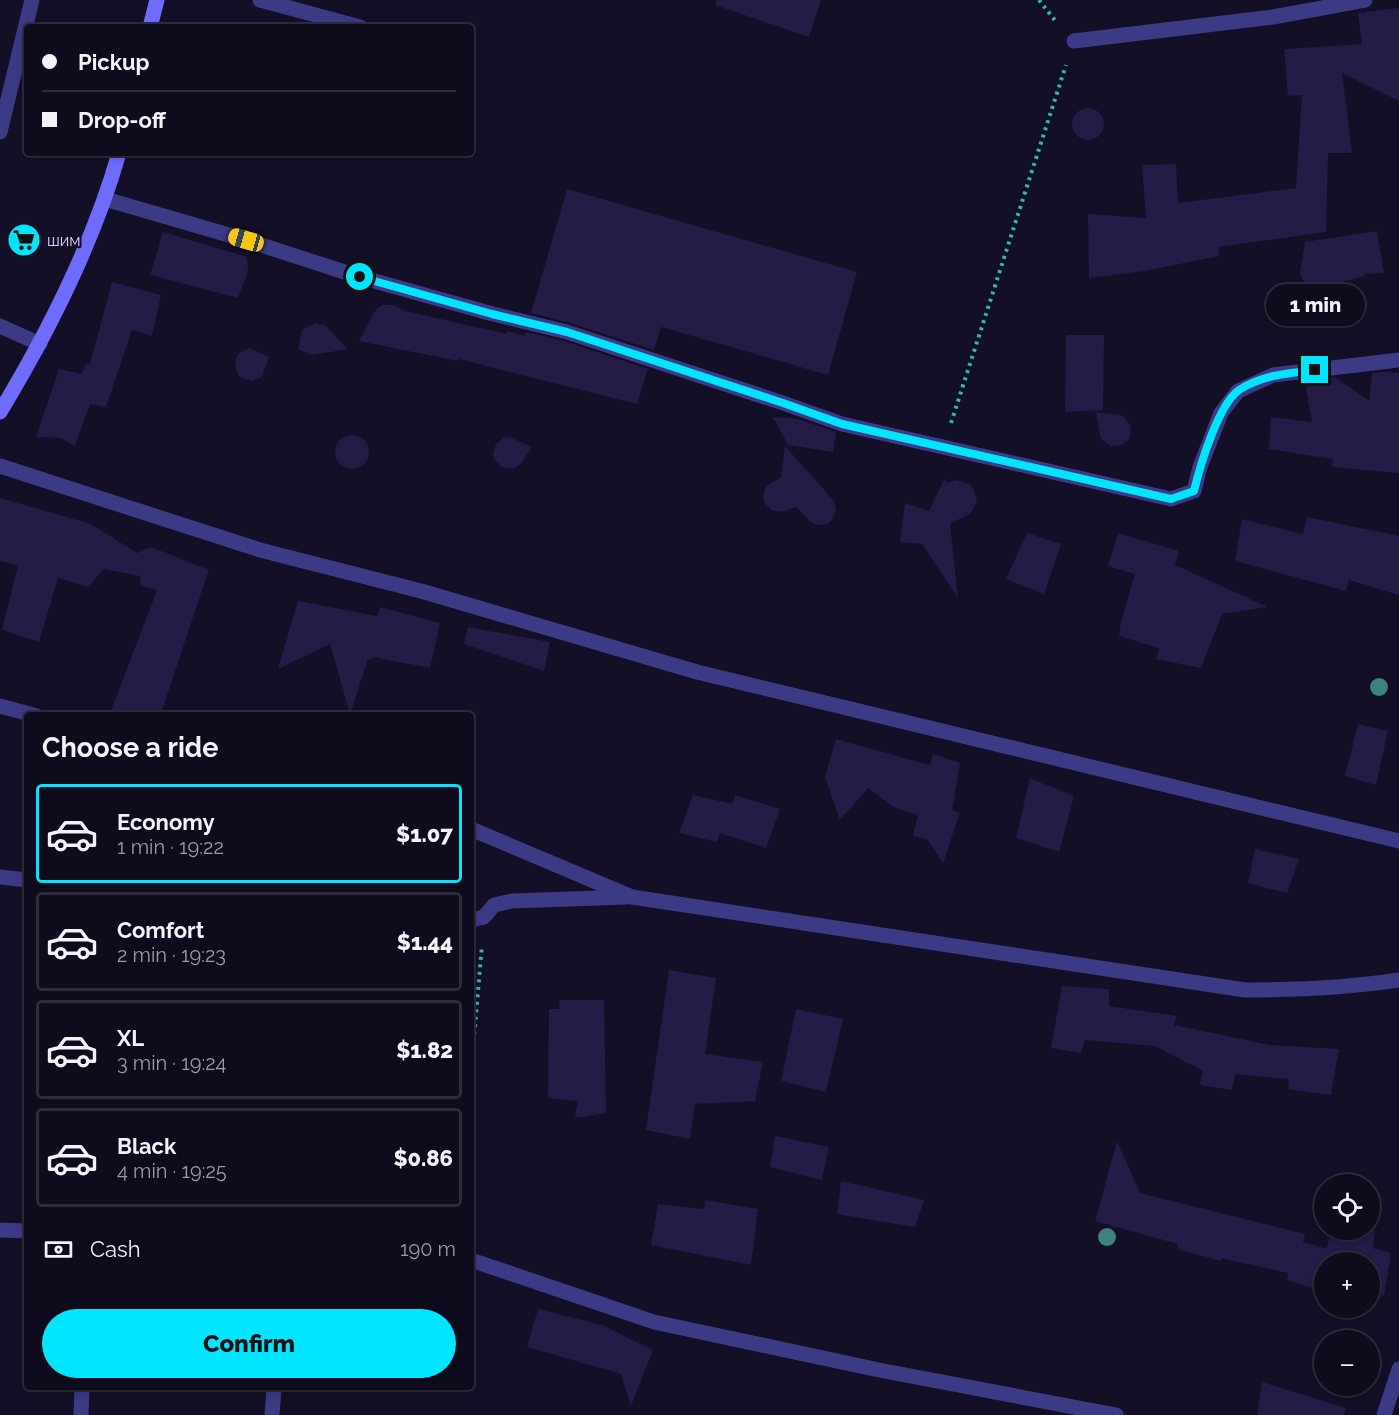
<!DOCTYPE html>
<html lang="en">
<head>
<meta charset="utf-8">
<style>
	body { margin:0; font-family:Raleway,sans-serif; background:#1c1929; color:#f1f3f6; height:100vh; display:flex; flex-direction:column; font-size:22px; white-space:nowrap }
	* { box-sizing:border-box; margin:0 }
	p { font-size:20px; color:#9b9ba3 }
	.icon { flex:none; width:33px; height:33px; fill:none; stroke:currentColor; stroke-width:2; stroke-linecap:round; stroke-linejoin:round }
	.map { position:relative; flex:1; overflow:hidden }
	.panel { position:absolute; left:24px; top:712px; width:450px; height:678px; display:flex; flex-direction:column; background:#0e0b1c; border-radius:6px; box-shadow:0 3px 9px #0003,0 0 0 2px #2e2b3b }
	.panel>* { flex:none }
	.guide { position:absolute; left:24px; top:24px; width:450px; height:132px; border-radius:6px; box-shadow:0 3px 9px #0003,0 0 0 2px #2e2b3b; display:grid; align-content:center; height:132px; padding:0 18px; background:#0e0b1c }
	.buttons { position:absolute; left:1314px; top:1174px; display:grid; gap:12px }
	.buttons a { display:grid; place-items:center; width:66px; height:66px; border-radius:50%; background:#0e0b1c; box-shadow:0 3px 9px #0003,0 0 0 2px #2e2b3b; font-size:30px }
	.end { position:absolute; width:27px; height:27px; margin:-14px; border:8px solid #00e5ff; background:#111; box-shadow:0 0 0 3px #111 }
	.from { border-radius:50% }
	.bubble { position:absolute; height:42px; border-radius:21px; background:#0e0b1c; box-shadow:0 3px 9px #0003,0 0 0 2px #2e2b3b; font-size:20px; font-weight:800; line-height:42px; text-align:center }
	.car { position:absolute; width:18px; height:36px; margin:-18px -9px; border-radius:8px; box-shadow:0 0 4px 2px #0007; background:linear-gradient(#f5c518 24%,#345 0 40%,#f5c518 0 76%,#345 0 86%,#f5c518 0) }
	.guide b { display:flex; align-items:center; gap:21px; height:57px; font-size:22px }
	.guide b+b { border-top:2px solid #2e2b3b }
	.guide i { width:15px; height:15px; background:#f1f3f6 }
	ul { padding:0; list-style:none }
	li { display:flex; align-items:center; gap:18px; height:99px; margin:0 12px 9px; padding:0 6px; border:3px solid #2e2b3b; border-radius:6px }
	li div { flex:1 }
	li b { display:block; font-size:22px }
	li em { font-style:normal; font-weight:800 }
	li.on { border-color:#00e5ff }
	li>.icon { width:54px; height:54px; stroke-width:1.5 }
	h2 { padding:0 18px; font-size:27px; line-height:72px }
	.pay { display:flex; align-items:center; gap:15px; height:66px; padding:0 18px; font-size:22px }
	.pay p { margin-inline-start:auto }
	.button { display:flex; gap:12px; margin-top:auto; padding:12px 18px }
	.button a { flex:1; height:69px; border-radius:36px; background:#00e5ff; color:#111; font-size:24px; font-weight:800; line-height:69px; text-align:center }
	.map>svg:first-child { display:block }
	.building { fill:#241b47 }
	.lines { fill:none; stroke-linecap:round; stroke-linejoin:round }
	.path { stroke:#2fb8b0; stroke-width:4; stroke-dasharray:3 4.5; stroke-linecap:butt }
	.minor { stroke:#3d3a85; stroke-width:15 }
	.secondary { stroke:#6f6bff; stroke-width:15 }
	.tree { fill:#3d827b }
	.route { stroke:#00e5ff; stroke-width:8 }
	.labels { text-anchor:middle; stroke-width:4.5; stroke-linejoin:round; paint-order:stroke }
	.poi-label { font-size:16px; fill:#d9d4ff; stroke:#130f26; text-anchor:start }
</style>
</head>
<body>
<div class="map">
<svg width="1399" height="1415" viewBox="0 0 1399 1415">
	<rect width="100%" height="100%" fill="#130f26"/>
	<path class="building" d="M716 0H821L809 37 715 5Z
		M1399 8V101L1342 73 1352 153H1328L1326 232 1218 247 1219 256 1145 271 1089 278 1088 214 1146 218 1142 165 1176 164 1178 203 1296 188 1302 95 1288 96 1284 49 1362 44 1358 13Z
		M1072 124a16 16 0 1 1 32 0a16 16 0 1 1-32 0Z
		M567 189 857 272 828 375 661 327 654 350 570 323 531 313Z
		M1377 231 1384 273 1365 274V276L1318 288 1308 286 1304 282 1300 273 1305 242Z
		M163 232 247 257 248 272 238 298 150 275Z
		M112 282 161 295 152 336 132 330 106 407 90 404 75 446 61 438 36 437 59 369 82 374 86 363 90 364Z
		M382 305H394L405 311 507 334V331L525 336 526 332 564 341 648 369 637 404 459 359 458 361 359 341 374 312Z
		M315 323 325 325 348 349 312 355 298 349 302 330Z
		M1066 335H1104L1103 410 1065 412Z
		M249 348 269 357 262 377 252 381 242 378 238 375 235 366 237 356 241 352Z
		M1383 372 1399 373V473L1332 467 1333 459 1269 449 1271 417 1312 422 1306 389 1308 381 1335 377 1369 401 1372 373Z
		M1096 412 1121 415 1125 418 1131 427 1130 438 1126 442 1122 445 1111 446 1103 441 1100 436Z
		M773 417 798 419 836 432 833 452 788 445Z
		M335 452a17 17 0 1 1 34 0a17 17 0 1 1-34 0Z
		M510 437 532 447 521 464 514 469 501 467 494 459 493 454 496 444 504 438Z
		M785 446 834 501 836 511 831 521 827 524 817 525 812 523 796 507 781 512 771 510 764 502 763 496 766 487 781 477Z
		M945 478 946 483 956 480 969 484 973 488 977 501 971 513 950 524 958 598 922 544 900 542 905 503 929 511Z
		M0 498 91 524 137 553 151 547 209 570 160 716 111 711 157 590 141 586 140 576 104 569 88 587 58 578 39 642 2 630 18 565 0 561Z
		M1307 517 1399 536V595L1349 580 1346 591 1235 561 1242 519 1303 534Z
		M1027 533 1061 544 1044 594 1006 579Z
		M1118 533 1179 551 1175 565 1268 607 1222 614 1201 668 1156 659 1159 648 1119 636 1121 622 1135 574 1108 566Z
		M298 601 377 616 380 607 440 623 430 668 373 657 372 660 368 659 350 714 330 644 278 669Z
		M468 627 550 642 544 671 464 644Z
		M1358 724 1388 731 1376 785 1345 776Z
		M836 739 930 765 933 754 960 763 952 810 960 813 943 863 927 839 913 836 918 815 895 808 868 788 840 820 825 777Z
		M1030 778 1074 796 1059 852 1016 838Z
		M693 795 732 804 735 795 780 809 766 848 720 833 717 842 679 833Z
		M1255 849 1299 859 1287 893 1248 883Z
		M669 970 716 978 705 1054 763 1062 755 1101 695 1104 690 1139 646 1130Z
		M1062 986 1109 989V1006L1177 1016 1174 1025 1270 1045 1339 1049 1331 1095 1288 1089 1289 1079 1235 1074 1232 1090 1200 1085 1203 1071 1155 1046 1085 1040 1081 1053 1051 1048Z
		M559 1000H604L606 1113 575 1118 578 1101 548 1098 549 1009H560Z
		M796 1009 843 1019 826 1092 781 1081Z
		M775 1136 829 1147 822 1180 770 1167Z
		M1117 1141 1140 1193 1305 1234 1303 1242 1327 1249 1329 1238 1334 1239 1336 1230H1375L1373 1248 1391 1253 1384 1296 1370 1292V1263H1324V1279L1316 1277 1313 1288 1287 1280 1288 1273 1221 1258V1261L1177 1249 1178 1244 1095 1221Z
		M841 1181 924 1200 915 1227 837 1214Z
		M705 1200 758 1209 751 1265 651 1245 658 1204 704 1209Z
		M538 1309 602 1325 653 1350 631 1406 621 1374 527 1347Z
		M1262 1382 1346 1408 1344 1415H1257Z"/>
	<g class="lines">
		<path class="path" d="M1039 0 1057 23
			M951 423 1066 65
			M471 1072 482 945"/>
		<path class="minor" d="M260 0 360 27
			M1074 41 1273 17 1365 0
			M0 132 32 0
			M105 199 246 240 360 277 493 314 567 332 783 403 842 424 1171 499 1194 491 1200 467 1221 413 1238 391 1273 375 1399 360
			M0 326 40 344
			M0 466 260 550 421 591 697 672 1399 841
			M0 706 37 716
			M471 829 632 897 1245 990C1297 990 1348 988 1399 980
			M0 877 27 880
			M471 920 484 917 494 905 512 901 627 897
			M0 1230 27 1231
			M471 1260 654 1322 879 1370 1116 1415
			M81 1415 82 1388
			M272 1415 274 1388
			M1384 1415 1399 1369"/>
		<path class="secondary" d="M150 27 157 0
			M0 412C49 331 93 244 119 153"/>
	</g>
	<g class="tree">
		<circle cx="1379" cy="687" r="9"/>
		<circle cx="1107" cy="1237" r="9"/>
	</g>
	<g class="lines">
		<path class="route" d="M360 277 492 314 567 332 783 403 842 424 1171 499 1194 491C1200 466 1218 405 1239 390 1262 375 1289 373 1315 370"/>
	</g>
	<defs>
		<symbol id="supermarket-disc" viewBox="-11 -11 22 22"><circle r="9.5" fill="#00e5ff" stroke="#130f26"/><path d="M-6-5.5h2.5l.6 2H6L4.5 2H-2.5L-4.4-4H-6ZM-1.5 3.2a1.3 1.3 0 1 0 .1 0ZM3 3.2a1.3 1.3 0 1 0 .1 0Z" fill="#111"/></symbol>
	</defs>
	<g fill-rule="evenodd">
		<use href="#supermarket-disc" x="5" y="221" width="38" height="38"/>
	</g>
	<g class="labels">
		<g class="poi-label">
			<text x="47" y="246">шим</text>
		</g>
	</g>
</svg>
<div class="buttons">
<a><svg class="icon" aria-label="locate" viewBox="0 0 24 24"><circle cx="12" cy="12" r="6"/><path d="M12 2v4M12 18v4M2 12h4M18 12h4"/></svg></a>
<a>+</a>
<a>−</a>
</div>
<i class="end from" style="left:360px;top:277px"></i>
<i class="end" style="left:1315px;top:370px"></i>
<div class="bubble" style="left:1266px;top:284px;width:99px">1 min</div>
<i class="car" style="left:246px;top:240px;rotate:286deg"></i>
<div class="guide">
<b><i class="from"></i>Pickup</b>
<b><i></i>Drop-off</b>
</div>
<section class="panel">
<h2>Choose a ride</h2>
<ul>
<li class="on"><svg class="icon" aria-label="car" viewBox="0 0 24 24"><path d="M5 17H2v-5l4-1 3-4h7l3 4 3 1v5h-3M9 17h6M6 11h13"/><circle cx="7" cy="17" r="2"/><circle cx="17" cy="17" r="2"/></svg><div><b>Economy</b><p>1 min · 19:22</p></div><em>$1.07</em></li>
<li><svg class="icon" aria-label="car" viewBox="0 0 24 24"><path d="M5 17H2v-5l4-1 3-4h7l3 4 3 1v5h-3M9 17h6M6 11h13"/><circle cx="7" cy="17" r="2"/><circle cx="17" cy="17" r="2"/></svg><div><b>Comfort</b><p>2 min · 19:23</p></div><em>$1.44</em></li>
<li><svg class="icon" aria-label="car" viewBox="0 0 24 24"><path d="M5 17H2v-5l4-1 3-4h7l3 4 3 1v5h-3M9 17h6M6 11h13"/><circle cx="7" cy="17" r="2"/><circle cx="17" cy="17" r="2"/></svg><div><b>XL</b><p>3 min · 19:24</p></div><em>$1.82</em></li>
<li><svg class="icon" aria-label="car" viewBox="0 0 24 24"><path d="M5 17H2v-5l4-1 3-4h7l3 4 3 1v5h-3M9 17h6M6 11h13"/><circle cx="7" cy="17" r="2"/><circle cx="17" cy="17" r="2"/></svg><div><b>Black</b><p>4 min · 19:25</p></div><em>$0.86</em></li>
</ul>
<div class="pay"><svg class="icon" aria-label="cash" viewBox="0 0 24 24"><path d="M3 7h18v10H3z"/><circle cx="12" cy="12" r="2"/></svg>Cash<p>190 m</p></div>
<div class="button"><a>Confirm</a></div>
</section>
</div>
</body>
</html>
